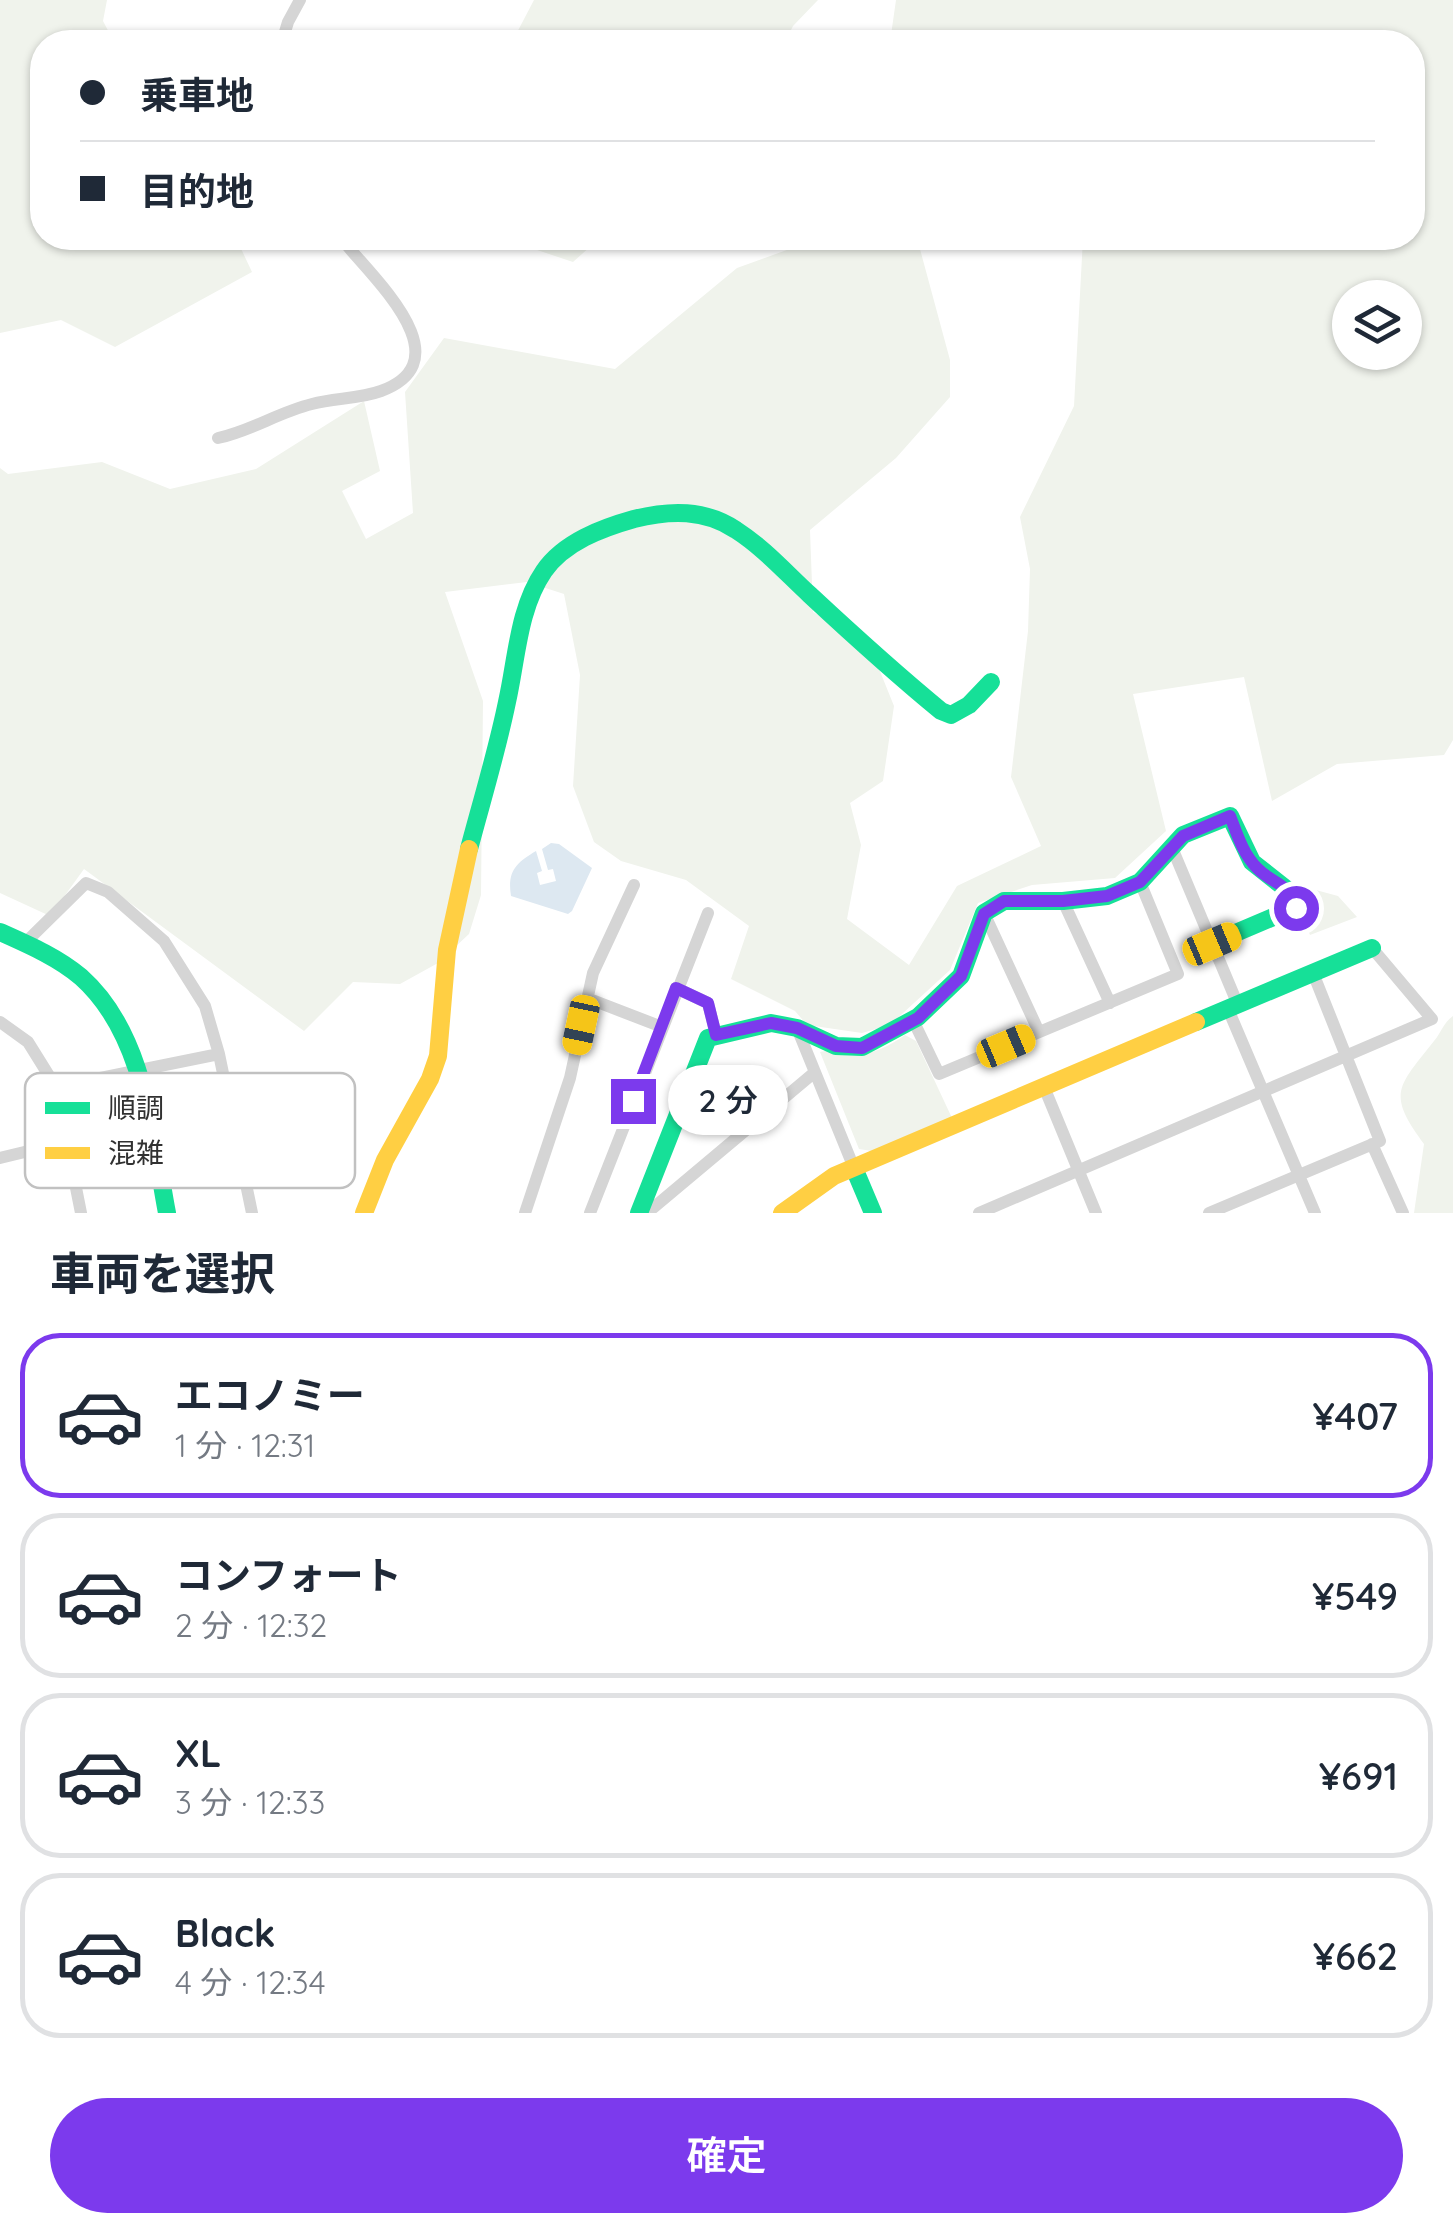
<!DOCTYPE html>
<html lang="ja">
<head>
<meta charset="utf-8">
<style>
	body { margin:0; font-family:Quicksand,"Noto Sans JP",sans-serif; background:#f2f2f3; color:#1f2937; height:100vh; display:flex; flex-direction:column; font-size:38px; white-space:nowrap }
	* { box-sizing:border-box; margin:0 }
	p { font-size:32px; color:#747a83 }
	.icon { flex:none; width:55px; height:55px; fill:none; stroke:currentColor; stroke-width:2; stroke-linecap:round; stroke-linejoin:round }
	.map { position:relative; height:1213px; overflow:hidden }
	.side { display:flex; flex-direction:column; background:#fff; flex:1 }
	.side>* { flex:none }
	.top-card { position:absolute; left:30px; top:30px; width:1395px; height:220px; border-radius:40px; box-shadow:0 2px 8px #0004; display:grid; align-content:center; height:220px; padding:0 50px; background:#fff }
	.fabs { position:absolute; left:1332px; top:280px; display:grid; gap:20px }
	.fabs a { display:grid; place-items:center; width:90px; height:90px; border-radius:50%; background:#fff; box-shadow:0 2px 8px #0004; font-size:50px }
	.end { position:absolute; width:45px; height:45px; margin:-22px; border:12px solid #7c3aed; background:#fff; box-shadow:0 0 0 5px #fff }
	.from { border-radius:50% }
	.bubble { position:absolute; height:70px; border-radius:35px; background:#fff; box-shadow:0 2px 8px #0004; font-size:32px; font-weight:600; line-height:70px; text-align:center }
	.car { position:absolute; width:30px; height:60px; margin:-30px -15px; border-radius:12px; box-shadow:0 0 8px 2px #0007; background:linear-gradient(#f5c518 24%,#345 0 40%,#f5c518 0 76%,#345 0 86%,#f5c518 0) }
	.top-card b { display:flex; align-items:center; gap:35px; height:95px; font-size:38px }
	.top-card b+b { border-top:2px solid #e0e1e3 }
	.top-card i { width:25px; height:25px; background:#1f2937 }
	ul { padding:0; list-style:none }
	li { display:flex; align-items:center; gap:30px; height:165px; margin:0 20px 15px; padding:0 30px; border:5px solid #e0e1e3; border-radius:40px }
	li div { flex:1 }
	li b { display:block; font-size:38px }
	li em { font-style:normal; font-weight:600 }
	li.active { border-color:#7c3aed }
	li>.icon { width:90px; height:90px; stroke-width:1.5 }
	h2 { padding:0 50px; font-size:45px; line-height:120px }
	.cta { display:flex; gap:20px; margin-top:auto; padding:20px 50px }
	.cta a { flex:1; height:115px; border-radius:60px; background:#7c3aed; color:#fff; font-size:40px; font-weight:600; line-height:115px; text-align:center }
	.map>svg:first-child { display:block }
	.green { fill:#f0f3ec; fill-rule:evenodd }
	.water { fill:#dde8f1 }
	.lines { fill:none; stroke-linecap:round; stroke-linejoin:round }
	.street { stroke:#d5d5d5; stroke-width:12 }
	.fast { stroke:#16e098; stroke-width:18 }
	.slow { stroke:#ffcf43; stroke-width:18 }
	.route { stroke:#7c3aed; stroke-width:12 }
	.key { fill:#fff; stroke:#c1c1c1; stroke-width:2.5 }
	.key-label { font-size:28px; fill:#313131 }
</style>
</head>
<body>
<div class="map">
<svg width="1453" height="1213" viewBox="0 0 1453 1213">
	<rect width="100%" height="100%" fill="#fff"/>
	<path class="green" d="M0 0H107L103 21 114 42H42V238H236L252 272 115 347 61 320 0 333Z
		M534 0H818L793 26 785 42H512Z
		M896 0H1453V740L1444 755 1337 764 1272 801 1244 677 1133 694 1166 831 1115 878 1032 885 978 903 950 970 890 1025 862 1033 807 1025 795 1011 731 979 749 926 686 880 621 861 594 842 573 786 580 675 564 594 527 582 445 592 483 701 481 895 469 934 438 963 400 984 353 982 304 1031 84 869 50 916 0 893V468L8 474 102 462 170 489 256 469 364 401 380 471 342 491 366 539 413 513 405 392 444 338 615 369 737 268 820 238H917L950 360V397L896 458 810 530 813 612 869 644 894 706 883 781 850 803 861 845 847 919 909 965 957 886 1041 846 1011 777 1028 631 1030 569 1020 517 1074 406 1083 238H1412V42H890ZM1350 298H1405V352H1350Z
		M501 238H600L573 262Z
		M1301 886 1338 896 1357 917 1310 935 1300 913 1309 906Z
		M1453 1016V1213H1414L1424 1144C1386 1093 1398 1087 1434 1041 1441 1033 1443 1023 1453 1016Z
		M905 1035 916 1041 952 1118 872 1151 859 1149 820 1052C831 1049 833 1053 844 1055 866 1058 888 1047 905 1035Z"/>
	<path class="water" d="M551 843 559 844 592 868 572 911 568 914 511 896C507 871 516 863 536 851L542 871 537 873 540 885 556 881 553 869 548 870 542 849Z"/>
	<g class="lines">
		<path class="street" d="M282 42 288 22 300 0
			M218 438C251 431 279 412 312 404 335 398 359 399 381 391 467 359 368 274 341 238
			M1173 850 1238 1005
			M1063 901 1110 1003
			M984 913 1039 1032
			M27 941 86 883 108 892 164 941 205 1006 219 1054 252 1213
			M676 988 708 1003 716 1035
			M587 998 662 1027
			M1228 1009 1315 1213
			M913 1020 939 1074 1178 974 1140 882
			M0 1022 28 1042 56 1087 81 1213
			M797 1028 854 1168
			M56 1087 219 1054
			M1044 1087 1096 1213
			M1372 1144 1403 1213
			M0 1158 66 1142
			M525 1213 570 1078 593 973 634 885
			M590 1213 708 913
			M647 1213 815 1072
			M979 1213 1432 1019 1372 948
			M1209 1213 1380 1141 1313 973"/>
		<path class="fast" d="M469 849C482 800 497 751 507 702 517 658 518 609 544 571 564 542 602 528 634 519 670 510 705 509 736 530 764 548 786 573 810 595 853 635 896 674 941 711L951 715 969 705 991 682
			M0 932C29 945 57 957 81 977 145 1034 152 1134 167 1213
			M1196 1022 1372 948
			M854 1168 873 1213
			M639 1213 708 1038 771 1023 797 1028 836 1046 862 1047 918 1017 961 976 984 913 1004 901H1063L1107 896 1140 882 1183 835 1230 816 1252 862 1285 888 1297 907 1212 943"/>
		<path class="slow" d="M364 1213 385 1160 430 1079 438 1056 447 950 469 849
			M782 1213 834 1176 1196 1022"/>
	</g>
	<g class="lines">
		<path class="route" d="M633 1101 676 988 708 1003 716 1035 771 1023 797 1028 836 1046 862 1048 918 1018 961 976 984 914 1004 901H1063L1107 896 1140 882 1183 836 1230 816C1237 834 1243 854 1257 868 1275 886 1287 881 1296 908"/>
	</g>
	<rect x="25" y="1073" width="330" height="115" rx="15" class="key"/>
	<rect x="45" y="1102" width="45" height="12" fill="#16e098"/>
	<rect x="45" y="1147" width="45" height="12" fill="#ffcf43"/>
	<g class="key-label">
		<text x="108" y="1118">順調</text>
		<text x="108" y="1163">混雑</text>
	</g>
</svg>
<div class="fabs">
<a><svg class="icon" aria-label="layers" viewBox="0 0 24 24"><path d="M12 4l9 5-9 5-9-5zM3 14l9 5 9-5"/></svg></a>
</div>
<i class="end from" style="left:1296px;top:908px"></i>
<i class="end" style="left:633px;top:1101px"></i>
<div class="bubble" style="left:668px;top:1065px;width:120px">2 分</div>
<i class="car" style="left:1212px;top:944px;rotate:67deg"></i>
<i class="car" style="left:581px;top:1025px;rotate:192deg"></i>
<i class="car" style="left:1006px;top:1046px;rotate:67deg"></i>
<div class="top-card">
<b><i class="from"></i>乗車地</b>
<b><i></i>目的地</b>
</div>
</div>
<section class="side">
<h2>車両を選択</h2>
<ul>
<li class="active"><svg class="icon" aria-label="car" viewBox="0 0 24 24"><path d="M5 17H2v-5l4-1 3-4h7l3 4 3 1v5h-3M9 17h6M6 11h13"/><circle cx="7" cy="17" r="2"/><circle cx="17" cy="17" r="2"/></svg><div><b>エコノミー</b><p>1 分 · 12:31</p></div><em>¥407</em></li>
<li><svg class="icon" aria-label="car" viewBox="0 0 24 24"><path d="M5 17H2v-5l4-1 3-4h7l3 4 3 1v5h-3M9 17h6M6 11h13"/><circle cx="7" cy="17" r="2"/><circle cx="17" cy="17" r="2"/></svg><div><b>コンフォート</b><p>2 分 · 12:32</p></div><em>¥549</em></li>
<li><svg class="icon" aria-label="car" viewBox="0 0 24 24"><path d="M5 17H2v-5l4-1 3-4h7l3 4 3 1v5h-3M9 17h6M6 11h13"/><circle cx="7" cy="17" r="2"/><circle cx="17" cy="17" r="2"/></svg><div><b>XL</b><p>3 分 · 12:33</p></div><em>¥691</em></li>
<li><svg class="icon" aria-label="car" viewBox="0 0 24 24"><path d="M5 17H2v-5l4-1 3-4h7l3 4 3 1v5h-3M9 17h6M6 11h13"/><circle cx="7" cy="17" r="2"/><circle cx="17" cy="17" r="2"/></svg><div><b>Black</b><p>4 分 · 12:34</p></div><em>¥662</em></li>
</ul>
<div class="cta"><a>確定</a></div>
</section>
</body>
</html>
